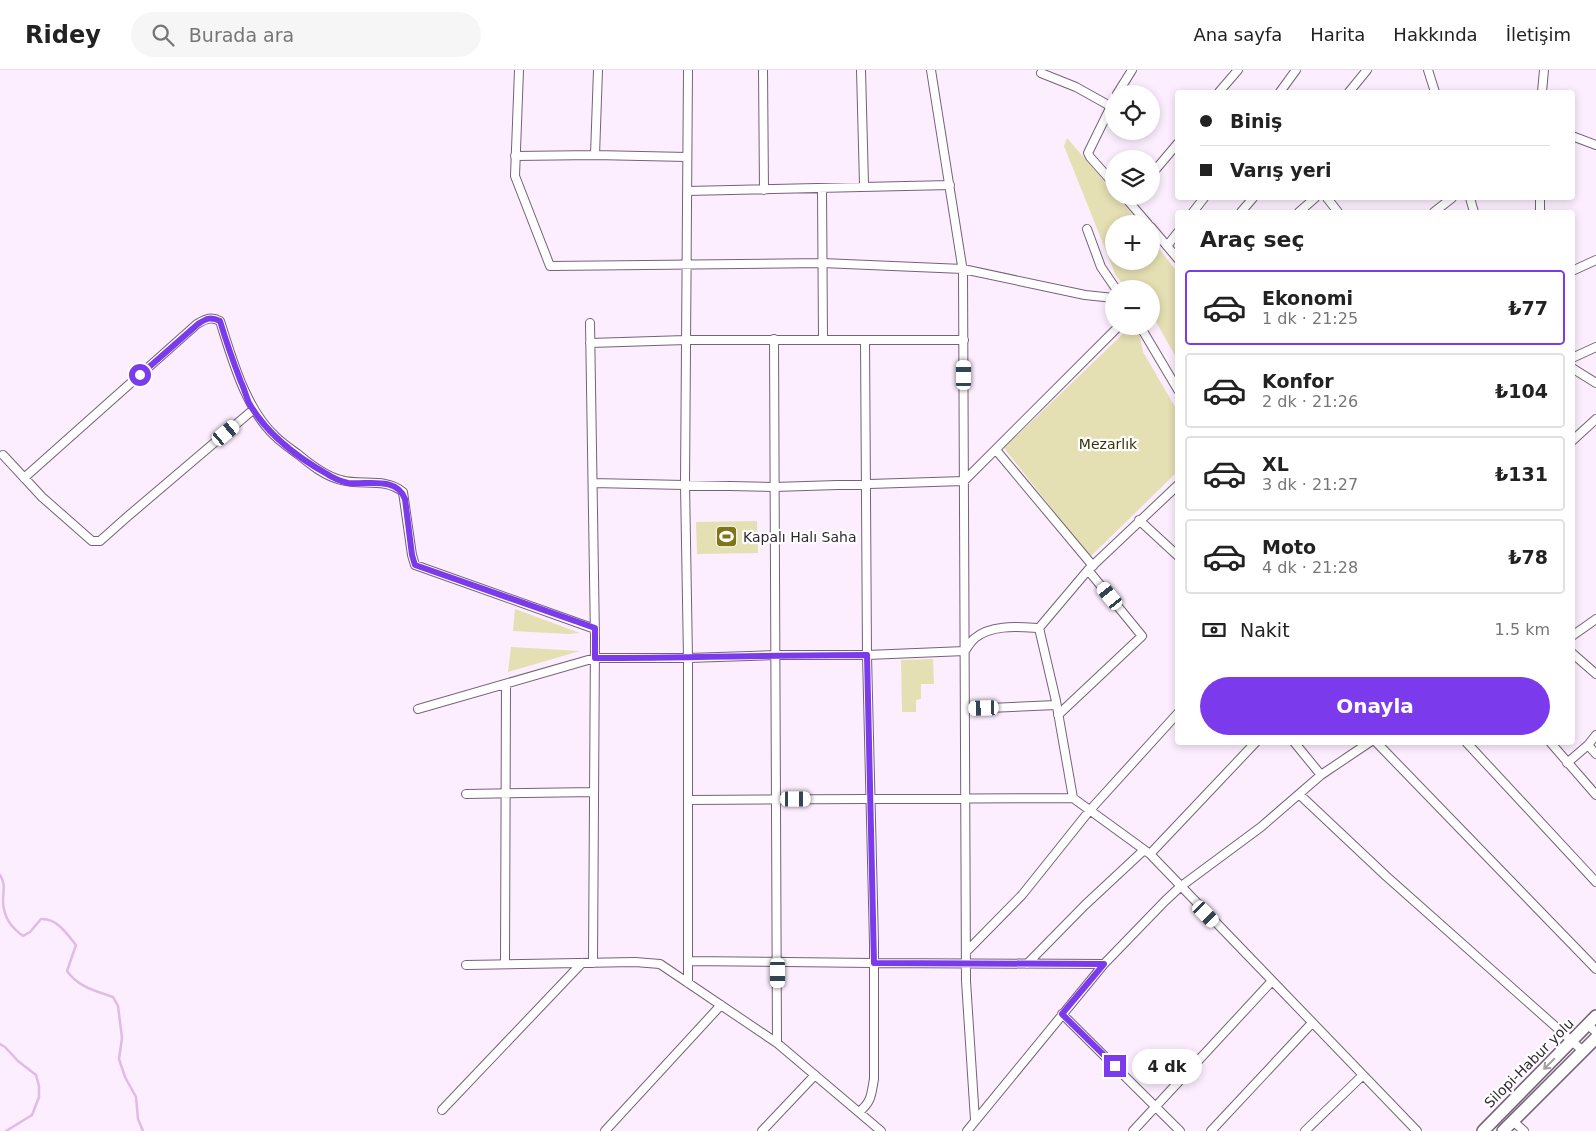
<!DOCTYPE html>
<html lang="tr">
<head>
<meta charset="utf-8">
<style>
	body { margin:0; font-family:"DejaVu Sans",sans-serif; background:#f6f6f6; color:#222; height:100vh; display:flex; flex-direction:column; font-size:19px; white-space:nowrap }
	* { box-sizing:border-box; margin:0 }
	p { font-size:16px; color:#767676 }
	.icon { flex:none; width:28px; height:28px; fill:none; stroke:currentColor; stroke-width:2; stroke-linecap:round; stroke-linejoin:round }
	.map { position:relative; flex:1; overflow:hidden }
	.side { position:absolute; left:1175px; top:140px; width:400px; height:535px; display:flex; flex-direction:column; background:#fff; border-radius:5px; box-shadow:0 2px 8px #0003 }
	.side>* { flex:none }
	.guide { position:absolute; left:1175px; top:20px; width:400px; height:110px; border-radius:5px; box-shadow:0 2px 8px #0003; display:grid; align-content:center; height:110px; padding:0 25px; background:#fff }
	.fabs { position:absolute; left:1105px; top:15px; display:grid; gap:10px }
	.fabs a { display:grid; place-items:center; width:55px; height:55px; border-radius:50%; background:#fff; box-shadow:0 2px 8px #0003; font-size:25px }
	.end { position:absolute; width:22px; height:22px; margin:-11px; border:6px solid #7c3aed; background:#fff; box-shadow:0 0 0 2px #fff }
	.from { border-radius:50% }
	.bubble { position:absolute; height:35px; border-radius:18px; background:#fff; box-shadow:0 2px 8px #0003; font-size:16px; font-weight:700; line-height:35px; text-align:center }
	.car { position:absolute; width:15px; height:30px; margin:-15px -8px; border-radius:6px; box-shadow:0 0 4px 1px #0007; background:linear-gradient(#fff 24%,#345 0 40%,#fff 0 76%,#345 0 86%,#fff 0) }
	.guide b { display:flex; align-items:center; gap:18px; height:48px; font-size:19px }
	.guide b+b { border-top:1px solid #e0e0e0 }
	.guide i { width:12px; height:12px; background:#222 }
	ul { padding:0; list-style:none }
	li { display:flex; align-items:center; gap:15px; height:75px; margin:0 10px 8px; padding:0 15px; border:2px solid #e0e0e0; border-radius:5px }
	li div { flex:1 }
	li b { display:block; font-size:19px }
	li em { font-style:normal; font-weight:700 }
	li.selected { border-color:#7c3aed }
	li>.icon { width:45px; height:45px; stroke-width:1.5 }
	h2 { padding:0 25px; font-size:22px; line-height:60px }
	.pay { display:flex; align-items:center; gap:12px; height:55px; padding:0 25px; font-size:19px }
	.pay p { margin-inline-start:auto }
	.primary-button { display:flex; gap:10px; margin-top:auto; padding:10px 25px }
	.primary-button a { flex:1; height:58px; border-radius:30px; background:#7c3aed; color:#fff; font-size:20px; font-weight:700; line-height:58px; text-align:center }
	header { display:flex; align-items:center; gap:30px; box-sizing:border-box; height:70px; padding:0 25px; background:#fff; border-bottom:1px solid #e0e0e0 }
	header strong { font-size:24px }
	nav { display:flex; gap:28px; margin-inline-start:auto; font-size:18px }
	.search { width:350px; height:45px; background:#f6f6f6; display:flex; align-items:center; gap:12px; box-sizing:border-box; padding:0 18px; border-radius:28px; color:#767676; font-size:19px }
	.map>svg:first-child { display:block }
	.green { fill:#e5dfb4 }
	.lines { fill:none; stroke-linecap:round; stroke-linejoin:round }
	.stream { stroke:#e0bbe6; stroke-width:2.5 }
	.minor-casing { stroke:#756278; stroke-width:10 }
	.highway-casing { stroke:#756278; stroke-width:14 }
	.minor { stroke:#fff; stroke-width:8 }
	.highway { stroke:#fff; stroke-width:11 }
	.oneway { stroke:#a29ea2 }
	.route { stroke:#7c3aed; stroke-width:6 }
	.labels { text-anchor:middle; stroke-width:4.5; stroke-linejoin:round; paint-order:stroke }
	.park-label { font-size:14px; fill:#393307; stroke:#fff }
	.poi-label { font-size:14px; fill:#302831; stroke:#fff; text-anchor:start }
	.street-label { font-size:14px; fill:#302831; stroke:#fff }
</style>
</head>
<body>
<header>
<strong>Ridey</strong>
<div class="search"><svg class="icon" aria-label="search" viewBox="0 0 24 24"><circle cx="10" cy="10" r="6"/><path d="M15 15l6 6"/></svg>Burada ara</div>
<nav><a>Ana sayfa</a><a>Harita</a><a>Hakkında</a><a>İletişim</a></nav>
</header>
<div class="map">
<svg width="1596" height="1061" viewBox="0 0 1596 1061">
	<rect width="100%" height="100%" fill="#fceefe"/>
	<path class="green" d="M1067 68 1114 122V126H1117L1140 154H1114V191H1151V168L1177 202V289L1151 243V219H1128L1116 206 1064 76Z
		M1127 260 1139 262 1143 282 1177 340V402L1090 487 1004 378Z
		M757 451 758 483 697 484 696 452Z
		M515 539 580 563 569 564 513 561Z
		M511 577 580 581 508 602Z
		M933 589 934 614H921V629L916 630V642H902L901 590Z"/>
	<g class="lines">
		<path class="stream" d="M0 805C6 814 3 822 3 832 4 848 11 857 23 866L30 862 41 849C57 848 67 864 76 875L67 901C78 917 96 921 113 927L118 936 122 968 119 989 125 1007 136 1027 138 1049 143 1061
			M0 974 5 977 18 991 36 1005 39 1016V1027L32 1045 6 1061"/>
		<defs>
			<path id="minor" d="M519 0 515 106 550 196 822 193 963 199 1085 225 1114 228
				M688 0 685 414 688 588V913
				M763 0 764 120
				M861 0 864 114
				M931 0 963 202 966 911 975 1050
				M1428 0 1435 22
				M1041 3 1076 17 1110 36
				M1219 22 1238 0
				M1280 22 1296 0
				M1349 22 1367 0
				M1542 22 1544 0
				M1117 24 1132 0
				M1114 30 1088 83 1090 87 1114 114
				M1572 66 1596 75
				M595 85 598 0
				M515 86 595 85 687 87
				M1151 105 1178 73
				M822 118 823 269
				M687 121 950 115
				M1124 126 1148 154
				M1327 128 1338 142
				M1470 128 1474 142
				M1193 142 1204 128
				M1241 142 1253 128
				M1299 142 1315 128
				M1434 142 1452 128
				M1540 142V128
				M1151 157 1178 189
				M1087 159 1101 197 1116 219
				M1167 176 1178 162
				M1572 201 1596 190
				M590 253 595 569 593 893
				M1140 256 1178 320
				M774 269 777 973
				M590 273 686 270H964
				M1572 288 1596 277
				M1572 298 1596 313
				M1572 371 1596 349
				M996 380 1093 496
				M3 385 42 427 92 471H100L127 447 254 339
				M24 408 197 254C206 249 211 246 220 251 232 288 245 338 275 366 282 373 291 379 299 385 311 395 325 406 341 410 361 416 385 407 403 422L412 485 415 495 595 559
				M593 413 774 417 964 411 1119 256
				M1178 415 1088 500 1039 558 1056 631 1073 728 1150 784 1417 1061
				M1139 450 1178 486
				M1572 566 1596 549
				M1572 583 1596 604
				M418 639 595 588H688L776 585H867L965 581C968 576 971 571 975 568 992 554 1019 557 1039 558
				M966 639 1056 635
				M1058 645 1142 566 1088 500
				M1294 672 1321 705
				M1376 672 1596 899
				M1466 672 1596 812
				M1550 672 1596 725
				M1588 675 1596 684
				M1567 693 1588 675 1596 665
				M466 724 594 722
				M1300 725 1386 806 1583 981
				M688 730 1073 728
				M1150 784 1256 672
				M966 882 1022 825 1090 740 1178 643
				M688 891 874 893 1104 894
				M505 894 506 614
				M1027 894 1085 835 1144 780
				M466 895 635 892 660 894 777 973 881 1061
				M1062 944 1180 1061
				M1588 955 1596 962
				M442 1040 582 893
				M859 1042C872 1031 871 1025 874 1009V873L867 585 865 270
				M1513 1051 1524 1061
				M605 1061 721 935
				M762 1061 815 1005
				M967 1061 1104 894 1165 831 1180 817 1261 757 1321 705 1370 672
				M1133 1061 1272 911
				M1211 1061 1312 953
				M1305 1061 1363 1005"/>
			<path id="highway" d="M1483 1061 1596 946
				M1503 1061 1596 968"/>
		</defs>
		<use href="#minor" class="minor-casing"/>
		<use href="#highway" class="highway-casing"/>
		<use href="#minor" class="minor"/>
		<use href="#highway" class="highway"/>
	</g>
	<defs><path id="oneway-shaft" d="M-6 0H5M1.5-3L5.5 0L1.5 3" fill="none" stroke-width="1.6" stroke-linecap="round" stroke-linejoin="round" transform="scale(1.25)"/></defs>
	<use class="oneway" href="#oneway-shaft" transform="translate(1549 994) rotate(135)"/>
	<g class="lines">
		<path class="route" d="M140 305 198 254C206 249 210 246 220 251 226 271 233 291 241 312 244 318 246 326 249 333 266 363 297 387 327 404 333 408 340 411 348 413 366 415 397 406 405 429L412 485 415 495 595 558V588C686 588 776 585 867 585L874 893 1104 894 1062 944 1115 996"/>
	</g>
	<defs>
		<symbol id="stadium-square" viewBox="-11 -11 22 22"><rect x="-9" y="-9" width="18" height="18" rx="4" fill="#807416" stroke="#fff"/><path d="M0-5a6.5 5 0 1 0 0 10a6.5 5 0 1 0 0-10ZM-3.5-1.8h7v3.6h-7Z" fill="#fff"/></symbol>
	</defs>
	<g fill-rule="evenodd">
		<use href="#stadium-square" x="714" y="454" width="25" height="25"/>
	</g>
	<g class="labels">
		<g class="park-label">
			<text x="1108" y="379">Mezarlık</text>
		</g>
		<g class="poi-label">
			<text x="743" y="472">Kapalı Halı Saha</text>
		</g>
		<g class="street-label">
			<text transform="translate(1529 993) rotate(-45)" y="5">Silopi-Habur yolu</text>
		</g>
	</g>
</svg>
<div class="fabs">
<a><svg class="icon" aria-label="locate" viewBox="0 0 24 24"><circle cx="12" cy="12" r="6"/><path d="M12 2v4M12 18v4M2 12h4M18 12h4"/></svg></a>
<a><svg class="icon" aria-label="layers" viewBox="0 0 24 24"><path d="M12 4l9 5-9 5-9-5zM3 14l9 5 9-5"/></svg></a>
<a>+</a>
<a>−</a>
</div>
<i class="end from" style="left:140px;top:305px"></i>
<i class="end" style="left:1115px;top:996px"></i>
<div class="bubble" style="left:1132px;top:979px;width:70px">4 dk</div>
<i class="car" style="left:964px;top:305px;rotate:0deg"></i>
<i class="car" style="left:226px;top:363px;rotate:50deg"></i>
<i class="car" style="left:1110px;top:526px;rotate:321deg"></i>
<i class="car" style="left:984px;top:638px;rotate:268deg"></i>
<i class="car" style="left:796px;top:729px;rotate:90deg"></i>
<i class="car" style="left:1206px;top:844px;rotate:136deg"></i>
<i class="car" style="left:778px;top:903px;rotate:180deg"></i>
<div class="guide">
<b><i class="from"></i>Biniş</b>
<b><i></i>Varış yeri</b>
</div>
<section class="side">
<h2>Araç seç</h2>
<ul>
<li class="selected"><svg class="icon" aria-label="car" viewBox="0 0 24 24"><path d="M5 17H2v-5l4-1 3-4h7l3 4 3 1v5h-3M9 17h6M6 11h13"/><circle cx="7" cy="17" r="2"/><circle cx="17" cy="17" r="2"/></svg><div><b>Ekonomi</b><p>1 dk · 21:25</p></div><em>₺77</em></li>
<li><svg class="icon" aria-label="car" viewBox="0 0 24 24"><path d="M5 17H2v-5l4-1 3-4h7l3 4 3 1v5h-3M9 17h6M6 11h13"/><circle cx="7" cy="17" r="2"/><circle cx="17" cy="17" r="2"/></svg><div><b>Konfor</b><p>2 dk · 21:26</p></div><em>₺104</em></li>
<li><svg class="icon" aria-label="car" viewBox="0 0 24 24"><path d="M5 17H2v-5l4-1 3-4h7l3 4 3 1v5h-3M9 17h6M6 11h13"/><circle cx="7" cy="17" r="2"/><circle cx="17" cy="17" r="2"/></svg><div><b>XL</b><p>3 dk · 21:27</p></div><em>₺131</em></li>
<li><svg class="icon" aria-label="car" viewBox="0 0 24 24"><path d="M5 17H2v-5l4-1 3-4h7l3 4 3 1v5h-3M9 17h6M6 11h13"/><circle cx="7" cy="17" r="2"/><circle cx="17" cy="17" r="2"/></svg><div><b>Moto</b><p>4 dk · 21:28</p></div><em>₺78</em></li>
</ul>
<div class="pay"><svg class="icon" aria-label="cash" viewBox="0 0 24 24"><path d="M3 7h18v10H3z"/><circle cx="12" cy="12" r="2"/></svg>Nakit<p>1.5 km</p></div>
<div class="primary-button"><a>Onayla</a></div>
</section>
</div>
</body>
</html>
